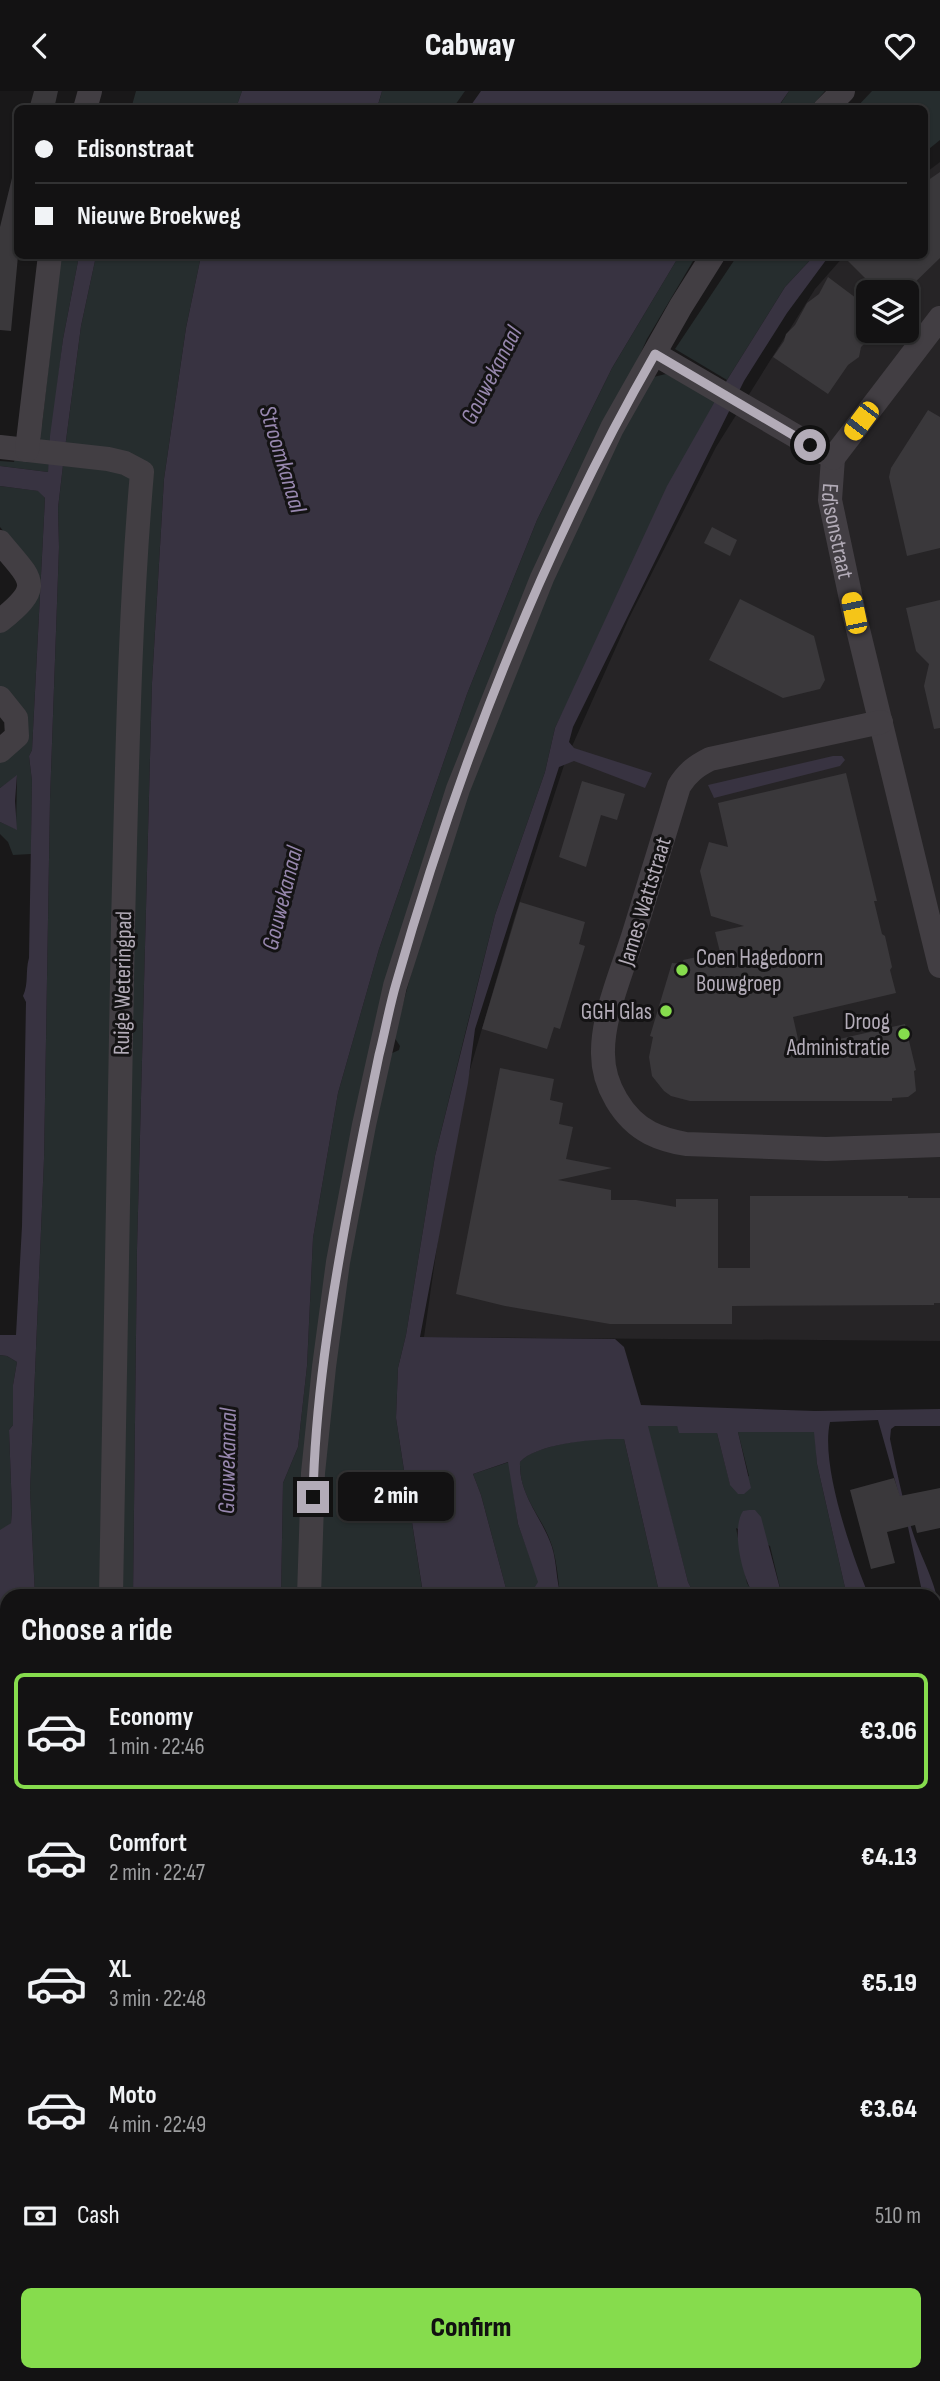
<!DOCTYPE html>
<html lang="en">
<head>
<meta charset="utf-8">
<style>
	body { margin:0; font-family:"Sofia Sans Condensed",sans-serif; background:#202021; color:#f1f3f6; height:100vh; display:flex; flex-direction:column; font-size:26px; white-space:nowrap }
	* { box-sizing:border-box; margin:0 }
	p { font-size:23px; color:#9d9ea0 }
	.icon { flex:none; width:38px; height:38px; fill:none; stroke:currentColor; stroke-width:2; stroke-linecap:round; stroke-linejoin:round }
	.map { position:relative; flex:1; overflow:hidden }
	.drawer { position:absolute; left:0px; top:1498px; width:942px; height:793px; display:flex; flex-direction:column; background:#131213; border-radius:21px 21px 0 0; box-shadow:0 2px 5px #0004,0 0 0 2px #323233 }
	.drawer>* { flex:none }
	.top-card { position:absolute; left:14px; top:14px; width:914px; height:154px; border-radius:10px; box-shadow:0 2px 5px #0004,0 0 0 2px #323233; display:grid; align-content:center; height:154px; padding:0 21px; background:#131213 }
	.fabs { position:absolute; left:856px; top:189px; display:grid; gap:14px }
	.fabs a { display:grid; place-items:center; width:63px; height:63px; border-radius:10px; background:#131213; box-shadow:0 2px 5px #0004,0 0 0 2px #323233; font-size:35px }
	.end { position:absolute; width:32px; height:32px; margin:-16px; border:9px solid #b3acb8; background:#111; box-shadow:0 0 0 4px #111 }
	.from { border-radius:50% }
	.bubble { position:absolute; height:49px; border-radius:10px; background:#131213; box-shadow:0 2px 5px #0004,0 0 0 2px #323233; font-size:23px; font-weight:800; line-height:49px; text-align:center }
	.car { position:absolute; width:21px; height:42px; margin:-21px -10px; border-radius:9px; box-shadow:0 0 5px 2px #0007; background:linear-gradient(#f5c518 24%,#345 0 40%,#f5c518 0 76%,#345 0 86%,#f5c518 0) }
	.top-card b { display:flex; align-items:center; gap:24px; height:66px; font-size:26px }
	.top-card b+b { border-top:2px solid #323233 }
	.top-card i { width:18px; height:18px; background:#f1f3f6 }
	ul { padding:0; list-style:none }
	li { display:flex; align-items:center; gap:21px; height:116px; margin:0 14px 10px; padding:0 7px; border:4px solid transparent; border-radius:10px }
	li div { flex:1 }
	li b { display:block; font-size:26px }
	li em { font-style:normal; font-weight:800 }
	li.current { border-color:#86dc4d }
	li>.icon { width:63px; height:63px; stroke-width:1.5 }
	h2 { padding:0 21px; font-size:32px; line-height:84px }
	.pay { display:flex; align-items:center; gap:18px; height:77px; padding:0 21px; font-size:26px }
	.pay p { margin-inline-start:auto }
	.button { display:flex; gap:14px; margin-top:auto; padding:14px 21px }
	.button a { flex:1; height:80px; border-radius:10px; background:#86dc4d; color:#111; font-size:28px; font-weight:800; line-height:80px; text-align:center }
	header { display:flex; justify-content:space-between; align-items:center; height:91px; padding:0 21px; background:#131213; font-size:32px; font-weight:800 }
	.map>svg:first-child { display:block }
	.built { fill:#262426; fill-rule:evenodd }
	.green { fill:#262d2e }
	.water { fill:#383341 }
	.building { fill:#3a383b }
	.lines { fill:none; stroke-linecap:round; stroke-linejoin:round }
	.minor { stroke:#423e43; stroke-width:24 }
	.route { stroke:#b3acb8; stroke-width:9 }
	.poi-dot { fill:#86dc4d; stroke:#141314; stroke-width:2.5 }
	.labels { text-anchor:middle; stroke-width:6; stroke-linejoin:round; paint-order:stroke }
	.street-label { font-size:23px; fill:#b3acb8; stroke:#141314 }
	.poi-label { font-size:23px; fill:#b3acb8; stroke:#141314; text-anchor:end }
	.water-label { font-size:24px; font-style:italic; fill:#9787ae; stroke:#141314 }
</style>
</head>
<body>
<header><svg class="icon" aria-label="back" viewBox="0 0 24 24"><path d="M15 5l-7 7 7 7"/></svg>Cabway<svg class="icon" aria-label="heart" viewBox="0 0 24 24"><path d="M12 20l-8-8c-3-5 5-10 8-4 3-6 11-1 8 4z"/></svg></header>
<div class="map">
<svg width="940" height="2290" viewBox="0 0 940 2290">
	<rect width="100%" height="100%" fill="#191819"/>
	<path class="built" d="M940 71V1250L424 1246 455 1030 514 828 565 671 629 527 716 356 815 198 844 165 924 164V83ZM868 201H906V240H868Z"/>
	<path class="green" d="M136 0H242L236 17 131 18Z
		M382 0H465L453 17 377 18Z
		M789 0H825L810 17 777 18Z
		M872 0H940V49L924 62V18H855Z
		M61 165H79L63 248 50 356H43L36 334H42Z
		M96 165H201L186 237 164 388 152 592 137 1158 133 1505H35L30 1400 44 1068 50 709 59 456 58 417 65 357 81 235Z
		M679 165H696L647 248 550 463 370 988 303 1505H281L283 1392 298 1356 307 1275 313 1147 338 1002 379 858 467 603 537 429 612 277Z
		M737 165H814L785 196 727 289 675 258Z
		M666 283 717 308 555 637 545 681 495 824 466 939 435 1065 406 1244 398 1277 396 1327 422 1497 418 1505H315L334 1240 388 964 399 959 400 955 394 946 422 843 471 691 578 428 649 287Z
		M50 366 48 381 0 375V370L14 371 15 367Z
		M0 395 39 400 45 407 32 659 29 665 32 690 31 763 13 764 8 751 0 743V731L16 738 17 685 0 697V670L26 626 0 595V540L35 479 0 436Z
		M0 1264 7 1265 17 1271 13 1294V1334L9 1339 12 1419 11 1432 2 1440 0 1439Z
		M647 1335H677L680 1342H717L730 1393 749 1385 738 1341H815L817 1373 846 1501 844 1505H782L770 1455 736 1437 747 1492 752 1501 751 1505H695L688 1491Z
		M600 1347 624 1348 660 1505H561L560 1503C558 1488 557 1473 553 1458 543 1424 519 1408 520 1371 533 1355 579 1350 600 1347Z
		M509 1371 518 1433 539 1491 530 1505H508L481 1404 473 1383Z
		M7 1528V2240L0 2204V1533Z
		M934 1728H940V1848H934Z
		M934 1864H940V1984H934Z
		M934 2014H940V2153H934Z
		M935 2213H940V2290H750L751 2284H934Z
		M16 2284H119V2290H17Z"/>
	<path class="water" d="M242 0H382L377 17H236Z
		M481 0H789L777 17H469Z
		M79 165H96L81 235 65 357 58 417 59 456 50 709 44 1068 30 1400 35 1505H7V1528L0 1532V1439L11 1432 12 1419 9 1339 13 1334V1294L17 1271 7 1265 0 1264V1244H16L22 1135 26 911 23 905C29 892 25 881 29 867L32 690 29 665 32 659 45 407 38 400 0 395V375L48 381 50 345 63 248Z
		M201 165H679L612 277 537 429 467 603 379 858 338 1002 313 1147 307 1275 298 1356 283 1392 281 1505H133L137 1158 152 592 164 388 186 237Z
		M814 165H829L787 222 744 290 573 636 569 651 574 657 652 682 645 697 574 670 559 676 475 938 468 992 420 1246 615 1248 624 1256 641 1314 815 1320 940 1318V1335H895L891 1338 890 1348C897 1381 904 1417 915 1448 926 1477 940 1500 940 1531H935L934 1505H923L908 1436 878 1329 830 1331C820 1374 852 1464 869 1505H844L846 1501 817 1373 814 1341H738L751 1397 744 1403H738L730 1394 717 1342H679L677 1335H648L688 1491 695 1505H660L624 1348C599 1347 536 1352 520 1371 519 1405 541 1424 552 1456 557 1472 556 1489 561 1505H525L530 1504 538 1491 518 1433 508 1371 473 1383 481 1404 508 1505H418L422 1496 396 1327 398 1277 406 1244 435 1065 495 824 545 681 555 637 667 395 727 289 785 196Z
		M833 665H842L845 669 840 675 714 707 708 694Z
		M17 684 15 710 17 739 0 731V697Z
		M749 1419H755L761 1426 782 1505H751L752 1501C742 1483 731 1438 743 1420Z
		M0 2204 7 2240V2284H16L17 2290H0Z
		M119 2284H272V2290H119Z
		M501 2284H590L589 2290H501Z"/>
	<path class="building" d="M34 0H58L54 18H29Z
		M940 81V167L905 201H879L842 164H924V92Z
		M12 87 18 88V165L11 240 0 239V136Z
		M828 186 868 216V240H872L870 247 861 256 859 266 848 274 828 303 773 266 784 250 786 243 795 234 807 212 819 203Z
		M928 319 940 326V457L907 465 889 386 891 377Z
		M712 436 737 449 730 465 704 452Z
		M740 508 814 545 825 589 820 598 783 607 709 569Z
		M940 509V637L934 638 924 595 929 573 916 560 906 517Z
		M846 682 877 810H874L882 843 885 845 892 876 890 879 896 902 793 926 800 957 905 933 916 979 914 980 916 1000 908 1006 892 1007V1010H690L671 1005 664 1000 652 985 649 966 653 946 650 945 672 872 684 873 683 869 720 861 715 841 744 835 711 825 700 780 709 751 728 756 718 712Z
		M582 690 625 703 617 729 601 724 586 776 559 766Z
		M520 811 585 831 579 853 585 855 560 938 554 936 547 958 482 938Z
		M500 977 554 988 550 1009 563 1012 559 1033 573 1036 566 1068 612 1077 558 1089 611 1099V1109H636L676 1116V1108H718V1177H750V1105H908V1107H940V1212H934V1214L732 1215V1233H610L505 1215 456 1203Z
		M894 1387 900 1405 940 1397V1437L917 1442 915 1434 887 1441 895 1472 871 1478 850 1399Z"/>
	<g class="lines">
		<g class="minor">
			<path d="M85 18 90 0"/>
			<path d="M825 18 843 0"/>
			<path id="s1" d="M655 263 833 367 830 409 854 522 940 875"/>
			<path d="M0 356 108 368 125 372 142 381C129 531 127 682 123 833 117 1057 114 1281 111 1505"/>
			<path d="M27 359 50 164"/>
			<path d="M833 367 940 227"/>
			<path d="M0 451C32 490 45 494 0 530"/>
			<path d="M0 607 16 627 17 645 0 660"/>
			<path d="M881 631 710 668C696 675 687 682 679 695 664 743 650 791 635 839 624 876 602 924 603 963 603 994 623 1028 650 1042 662 1048 674 1051 686 1053L826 1058 940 1054"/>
			<path d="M309 1505 313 1382 324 1276 338 1171 364 1034 395 895 458 698 542 487 612 337 681 215 713 164"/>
			<path d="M934 1588H940"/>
			<path d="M293 2290V2284"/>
		</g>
	</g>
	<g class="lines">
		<path class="route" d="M313 1406C315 1312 330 1217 347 1124 357 1071 368 1017 379 964 385 941 389 917 396 893 458 675 542 460 655 263L810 354"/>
	</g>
	<g class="poi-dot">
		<circle cx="682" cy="879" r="7"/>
		<circle cx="666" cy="920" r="7"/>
		<circle cx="904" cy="943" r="7"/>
	</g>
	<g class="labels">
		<g class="street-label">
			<text dy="8" stroke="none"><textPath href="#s1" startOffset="280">Edisonstraat</textPath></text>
			<text transform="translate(644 810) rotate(-73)" y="8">James Wattstraat</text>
			<text transform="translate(122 892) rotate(-89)" y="8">Ruige Weteringpad</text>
		</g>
		<g class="poi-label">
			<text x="696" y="874" text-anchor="start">Coen Hagedoorn<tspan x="696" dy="26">Bouwgroep</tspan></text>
			<text x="652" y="928">GGH Glas</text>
			<text x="890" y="938">Droog<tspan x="890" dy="26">Administratie</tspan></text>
		</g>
		<g class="water-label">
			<text transform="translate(491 284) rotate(-63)" y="8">Gouwekanaal</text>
			<text transform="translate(283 368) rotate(73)" y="8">Stroomkanaal</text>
			<text transform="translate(282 807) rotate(-76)" y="8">Gouwekanaal</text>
			<text transform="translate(227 1370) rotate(-89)" y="8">Gouwekanaal</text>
		</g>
	</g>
</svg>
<div class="fabs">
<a><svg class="icon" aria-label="layers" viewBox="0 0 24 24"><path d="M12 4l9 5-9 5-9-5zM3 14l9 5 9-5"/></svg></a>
</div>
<i class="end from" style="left:810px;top:354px"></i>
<i class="end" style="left:313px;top:1406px"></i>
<div class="bubble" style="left:338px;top:1381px;width:116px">2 min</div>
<i class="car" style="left:861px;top:330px;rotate:217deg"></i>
<i class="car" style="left:854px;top:522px;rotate:348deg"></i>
<div class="top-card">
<b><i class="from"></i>Edisonstraat</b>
<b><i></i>Nieuwe Broekweg</b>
</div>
<section class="drawer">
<h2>Choose a ride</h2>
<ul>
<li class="current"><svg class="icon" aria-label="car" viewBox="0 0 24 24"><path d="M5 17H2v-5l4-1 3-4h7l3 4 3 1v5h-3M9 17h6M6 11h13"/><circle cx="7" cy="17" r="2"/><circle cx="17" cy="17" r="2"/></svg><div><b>Economy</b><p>1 min · 22:46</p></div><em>€3.06</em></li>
<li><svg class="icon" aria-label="car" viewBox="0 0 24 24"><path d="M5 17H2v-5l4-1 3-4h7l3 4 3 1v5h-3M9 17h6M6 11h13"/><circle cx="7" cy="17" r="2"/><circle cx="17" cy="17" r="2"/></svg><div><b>Comfort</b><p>2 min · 22:47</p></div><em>€4.13</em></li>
<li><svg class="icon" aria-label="car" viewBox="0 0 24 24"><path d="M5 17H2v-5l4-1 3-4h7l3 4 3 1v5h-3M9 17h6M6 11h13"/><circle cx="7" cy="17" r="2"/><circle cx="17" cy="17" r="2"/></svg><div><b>XL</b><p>3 min · 22:48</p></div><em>€5.19</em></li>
<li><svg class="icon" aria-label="car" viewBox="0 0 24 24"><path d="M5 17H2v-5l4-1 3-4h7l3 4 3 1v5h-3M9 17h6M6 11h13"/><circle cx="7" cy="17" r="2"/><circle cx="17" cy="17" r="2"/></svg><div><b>Moto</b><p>4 min · 22:49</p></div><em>€3.64</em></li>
</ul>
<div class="pay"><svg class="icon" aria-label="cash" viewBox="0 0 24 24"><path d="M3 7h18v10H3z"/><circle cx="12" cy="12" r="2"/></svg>Cash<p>510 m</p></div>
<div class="button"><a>Confirm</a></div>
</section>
</div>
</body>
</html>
